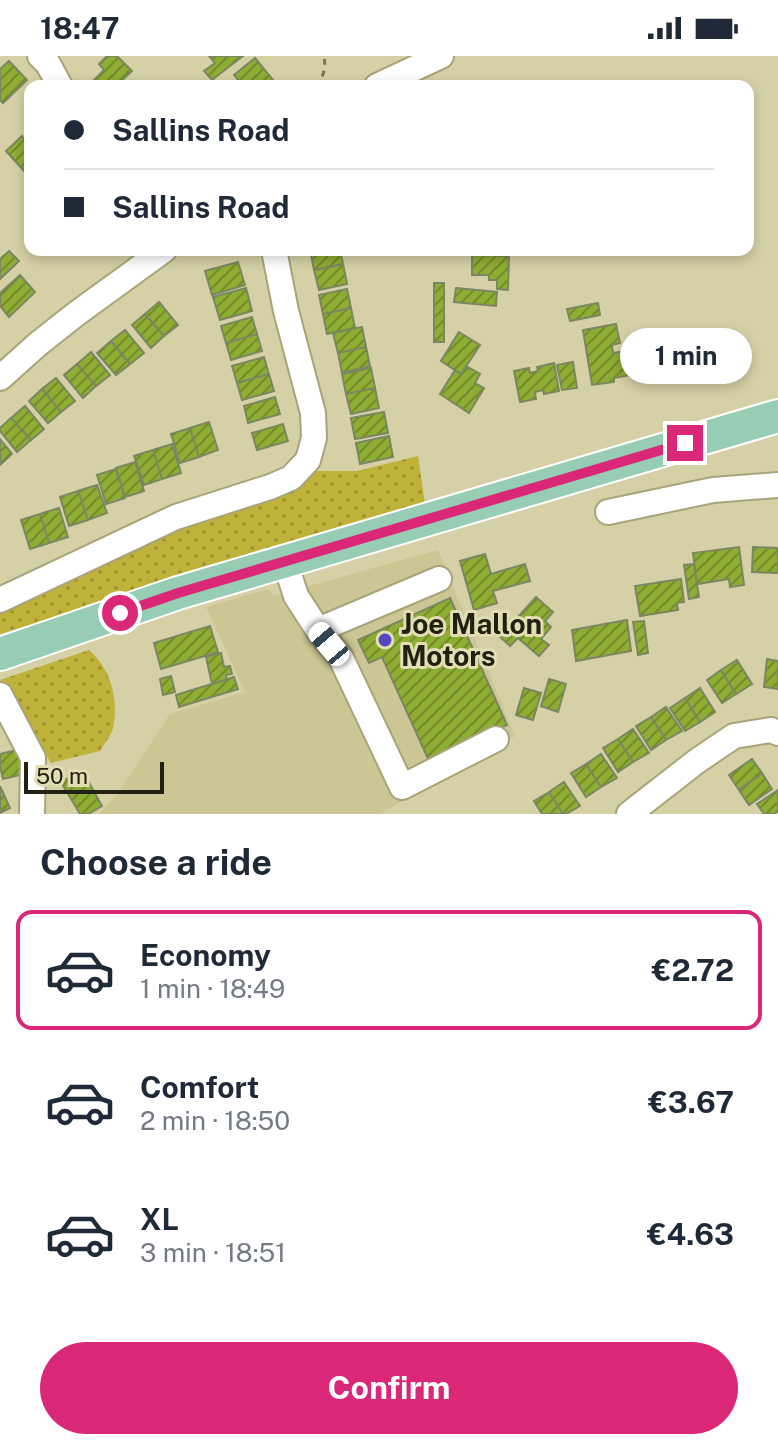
<!DOCTYPE html>
<html lang="en">
<head>
<meta charset="utf-8">
<style>
	body { margin:0; font-family:"Public Sans",sans-serif; background:#f6f6f7; color:#1f2937; height:100vh; display:flex; flex-direction:column; font-size:30px; white-space:nowrap }
	* { box-sizing:border-box; margin:0 }
	p { font-size:26px; color:#747a83 }
	.icon { flex:none; width:44px; height:44px; fill:none; stroke:currentColor; stroke-width:2; stroke-linecap:round; stroke-linejoin:round }
	.map { position:relative; height:758px; overflow:hidden }
	.drawer { display:flex; flex-direction:column; background:#fff; flex:1 }
	.drawer>* { flex:none }
	.hud { position:absolute; left:24px; top:24px; width:730px; height:176px; border-radius:16px; box-shadow:0 4px 12px #0003; display:grid; align-content:center; height:176px; padding:0 40px; background:#fff }
	.scale { position:absolute; left:24px; bottom:20px; width:140px; box-sizing:border-box; padding-left:8px; border:4px solid #222010; border-top:0; font-size:22px; line-height:28px; white-space:nowrap; color:#222010; -webkit-text-stroke:6px #e2ddb2; paint-order:stroke }
	.end { position:absolute; width:36px; height:36px; margin:-18px; border:10px solid #db2777; background:#fff; box-shadow:0 0 0 4px #fff }
	.from { border-radius:50% }
	.bubble { position:absolute; height:56px; border-radius:28px; background:#fff; box-shadow:0 4px 12px #0003; font-size:26px; font-weight:700; line-height:56px; text-align:center }
	.car { position:absolute; width:24px; height:48px; margin:-24px -12px; border-radius:10px; box-shadow:0 0 6px 2px #0007; background:linear-gradient(#fff 24%,#345 0 40%,#fff 0 76%,#345 0 86%,#fff 0) }
	.hud b { display:flex; align-items:center; gap:28px; height:76px; font-size:30px }
	.hud b+b { border-top:2px solid #e0e1e3 }
	.hud i { width:20px; height:20px; background:#1f2937 }
	ul { padding:0; list-style:none }
	li { display:flex; align-items:center; gap:24px; height:120px; margin:0 16px 12px; padding:0 24px; border:4px solid transparent; border-radius:16px }
	li div { flex:1 }
	li b { display:block; font-size:30px }
	li em { font-style:normal; font-weight:700 }
	li.selected { border-color:#db2777 }
	li>.icon { width:72px; height:72px; stroke-width:1.5 }
	h2 { padding:0 40px; font-size:36px; line-height:96px }
	.primary-button { display:flex; gap:16px; margin-top:auto; padding:16px 40px }
	.primary-button a { flex:1; height:92px; border-radius:48px; background:#db2777; color:#fff; font-size:32px; font-weight:700; line-height:92px; text-align:center }
	.status { display:flex; justify-content:space-between; align-items:center; height:56px; padding:0 40px; background:#fff; direction:ltr }
	.status svg { height:22px; fill:currentColor }
	.map>svg:first-child { display:block }
	.built { fill:#ccc694 }
	.grass { fill:url(#grass-dots) }
	.building { fill:url(#building-hatch); stroke:#7b8761; stroke-width:2 }
	.lines { fill:none; stroke-linecap:round; stroke-linejoin:round }
	.minor-casing { stroke:#a8a47a; stroke-width:28 }
	.major-casing { stroke:#fff; stroke-width:36 }
	.path { stroke:#787457; stroke-width:3; stroke-dasharray:6 6; stroke-linecap:butt }
	.minor { stroke:#fff; stroke-width:24 }
	.major { stroke:#97cdb5; stroke-width:32 }
	.route { stroke:#db2777; stroke-width:10 }
	.poi-dot { fill:#5547be; stroke:#e2ddb2; stroke-width:3 }
	.labels { text-anchor:middle; stroke-width:6; stroke-linejoin:round; paint-order:stroke }
	.poi-label { font-size:28px; font-weight:bold; fill:#222010; stroke:#e2ddb2; text-anchor:start }
</style>
</head>
<body>
<div class="status"><b>18:47</b><svg viewBox="0 0 49 12"><path d="M0 12V9h3v3zM5 12V6h3v6zM10 12V3h3v9zM15 12V0h3v12zM26 1h20v11H26zM47 4h2v5h-2z"/></svg></div>
<div class="map">
<svg width="778" height="758" viewBox="0 0 778 758">
	<defs>
		<pattern id="grass-dots" width="8" height="8" patternUnits="userSpaceOnUse" patternTransform="scale(2)"><rect width="8" height="8" fill="#bfb23a"/><path d="M2 2h.1M6 6h.1" fill="none" stroke="#9b902f" stroke-width="1.8" stroke-linecap="round"/></pattern>
		<pattern id="building-hatch" width="6" height="6" patternUnits="userSpaceOnUse" patternTransform="scale(2)"><rect width="6" height="6" fill="#8ead33"/><path d="M-1 1l2-2M0 6l6-6M5 7l2-2" fill="none" stroke="#748c2a"/></pattern>
	</defs>
	<rect width="100%" height="100%" fill="#d5d0a5"/>
	<path class="built" d="M438 494 515 680 380 758H99L116 740 170 658 245 636 206 551 268 533 273 540Z"/>
	<path class="grass" d="M418 400 426 455 246 504 0 578V548L312 415H357Z
		M89 594C111 613 119 644 113 672 111 680 104 688 100 695L51 707 0 624Z"/>
	<path class="building" d="M107 0H117L132 15 116 30H88L104 14 99 8Z
		M209 0H243L212 24 204 15 215 7Z
		M255 2 274 25 268 30H243L234 19Z
		M9 5 27 24 3 47 0 44V13Z
		M30 78V110L24 115 6 95 22 80 24 83Z
		M310 194H340L343 208 314 214Z
		M9 195 19 205 0 223V203Z
		M472 199 509 200 508 234 497 233V224H489V219H472Z
		M238 206 245 229 212 239 205 215Z
		M343 208 347 228 319 234 314 214Z
		M20 219 35 236 9 261 0 250V237Z
		M434 227H444V286H434Z
		M246 232 252 255 220 264 213 241Z
		M456 232 497 236 496 250 454 246Z
		M347 233 351 252 323 258 319 239Z
		M159 246 178 269 164 280 145 258Z
		M598 247 600 259 570 265 567 253Z
		M351 252 355 272 327 278 323 258Z
		M145 258 164 280 151 292 132 269Z
		M252 261 257 278 226 287 221 270Z
		M616 268 620 287 612 289 613 297 643 292 647 316 614 322V326L592 329 583 274Z
		M362 271 366 291 338 297 333 277Z
		M125 274 144 297 130 308 111 285Z
		M459 276 480 289 461 318 441 305Z
		M257 278 262 295 231 304 226 287Z
		M111 285 130 308 116 319 97 297Z
		M366 291 370 310 342 317 338 297Z
		M91 296 110 319 96 330 77 308Z
		M264 301 269 318 237 327 232 310Z
		M573 306 577 332 562 334 557 309Z
		M554 307 559 335 544 338 543 334 535 336 536 343 520 346 514 315 529 312 530 317 538 315 537 311Z
		M77 308 96 330 83 342 64 319Z
		M466 310 480 318 475 327 484 332 469 357 440 338 455 314 461 318Z
		M371 312 375 332 346 338 342 318Z
		M269 318 274 335 242 344 237 327Z
		M56 322 75 345 61 356 42 333Z
		M375 332 379 352 351 358 346 338Z
		M42 333 61 356 48 367 29 345Z
		M275 341 280 358 248 367 244 350Z
		M25 350 44 373 31 384 11 362Z
		M384 356 388 377 355 383 351 362Z
		M11 362 31 384 17 396 0 375V372Z
		M209 366 218 394 199 401 190 372Z
		M283 368 288 385 257 394 252 377Z
		M190 372 199 401 180 407 171 378Z
		M389 380 393 401 360 408 356 387Z
		M0 383 12 398 0 409Z
		M172 388 181 417 162 423 153 394Z
		M153 394 162 423 144 429 134 400Z
		M135 406 144 435 125 441 116 412Z
		M116 413 125 442 106 448 97 419Z
		M97 429 107 457 88 464 78 435Z
		M78 435 88 464 69 470 60 441Z
		M59 452 68 481 49 487 40 458Z
		M40 458 49 487 30 493 21 464Z
		M739 491 744 529 730 531 729 523 697 528 693 497Z
		M753 491 778 492V517L752 516Z
		M485 498 491 518 525 508 530 525 493 535 497 547 474 554 460 505Z
		M694 508 699 541 689 543 684 509Z
		M681 523 684 546 677 547 678 554 640 560 635 530Z
		M536 541 553 556 545 565 551 571 541 583 549 589 539 600 518 582 510 590 500 581Z
		M450 542 507 669 429 705 382 601 369 607 358 584Z
		M627 564 631 595 576 605 572 574Z
		M644 565 648 597 638 599 633 566Z
		M210 570 218 596 161 613 154 587Z
		M221 597 224 611 230 610 232 618 226 619 227 624 212 628 206 601Z
		M767 603 778 605V633L764 631Z
		M737 604 752 628 736 638 721 614Z
		M721 614 736 638 722 647 707 624Z
		M171 620 175 636 163 639 160 623Z
		M234 621 238 633 179 651 176 639Z
		M549 623 566 628 558 656 541 650Z
		M524 632 541 637 533 664 516 659Z
		M700 632 715 656 700 666 685 642Z
		M685 642 700 666 685 675 670 652Z
		M666 651 682 675 666 684 651 661Z
		M651 661 666 684 651 694 636 670Z
		M633 673 649 697 633 706 618 683Z
		M618 683 633 706 618 716 603 692Z
		M25 692 32 716 3 723 0 710V698Z
		M601 698 617 722 601 731 586 708Z
		M752 703 762 717 739 734 729 719Z
		M586 708 601 731 586 741 571 717Z
		M82 714 102 750 88 758H80L61 726Z
		M762 717 772 733 749 749 739 734Z
		M564 726 580 750 566 758H563L549 736Z
		M0 730 10 752 0 757Z
		M778 734V755L774 758H764L757 748Z
		M549 736 563 758H542L534 745Z"/>
	<g class="lines">
		<defs>
			<path id="minor" d="M40 0 48 8 60 30
				M377 30 441 0
				M0 322 38 288 76 258 164 194
				M608 456 713 434 778 429
				M285 506 296 540 318 574 341 602 402 731 496 683
				M0 544 176 461 270 431 291 422 308 404 314 382 313 357 286 255 274 194
				M318 574 439 523
				M0 639 33 702 32 758
				M629 758 697 705 734 680 771 674 778 677"/>
			<path id="major" d="M0 598 178 537 778 360"/>
		</defs>
		<use href="#minor" class="minor-casing"/>
		<use href="#major" class="major-casing"/>
		<path class="path" d="M315 30C324 21 326 13 324 0"/>
		<use href="#minor" class="minor"/>
		<use href="#major" class="major"/>
	</g>
	<g class="lines">
		<path class="route" d="M120 557 178 537 685 387"/>
	</g>
	<circle class="poi-dot" cx="385" cy="584" r="8"/>
	<g class="labels">
		<g class="poi-label">
			<text x="401" y="578">Joe Mallon<tspan x="401" dy="32">Motors</tspan></text>
		</g>
	</g>
</svg>
<div class="scale">50 m</div>
<i class="end from" style="left:120px;top:557px"></i>
<i class="end" style="left:685px;top:387px"></i>
<div class="bubble" style="left:620px;top:272px;width:132px">1 min</div>
<i class="car" style="left:329px;top:588px;rotate:320deg"></i>
<div class="hud">
<b><i class="from"></i>Sallins Road</b>
<b><i></i>Sallins Road</b>
</div>
</div>
<section class="drawer">
<h2>Choose a ride</h2>
<ul>
<li class="selected"><svg class="icon" aria-label="car" viewBox="0 0 24 24"><path d="M5 17H2v-5l4-1 3-4h7l3 4 3 1v5h-3M9 17h6M6 11h13"/><circle cx="7" cy="17" r="2"/><circle cx="17" cy="17" r="2"/></svg><div><b>Economy</b><p>1 min · 18:49</p></div><em>€2.72</em></li>
<li><svg class="icon" aria-label="car" viewBox="0 0 24 24"><path d="M5 17H2v-5l4-1 3-4h7l3 4 3 1v5h-3M9 17h6M6 11h13"/><circle cx="7" cy="17" r="2"/><circle cx="17" cy="17" r="2"/></svg><div><b>Comfort</b><p>2 min · 18:50</p></div><em>€3.67</em></li>
<li><svg class="icon" aria-label="car" viewBox="0 0 24 24"><path d="M5 17H2v-5l4-1 3-4h7l3 4 3 1v5h-3M9 17h6M6 11h13"/><circle cx="7" cy="17" r="2"/><circle cx="17" cy="17" r="2"/></svg><div><b>XL</b><p>3 min · 18:51</p></div><em>€4.63</em></li>
</ul>
<div class="primary-button"><a>Confirm</a></div>
</section>
</body>
</html>
